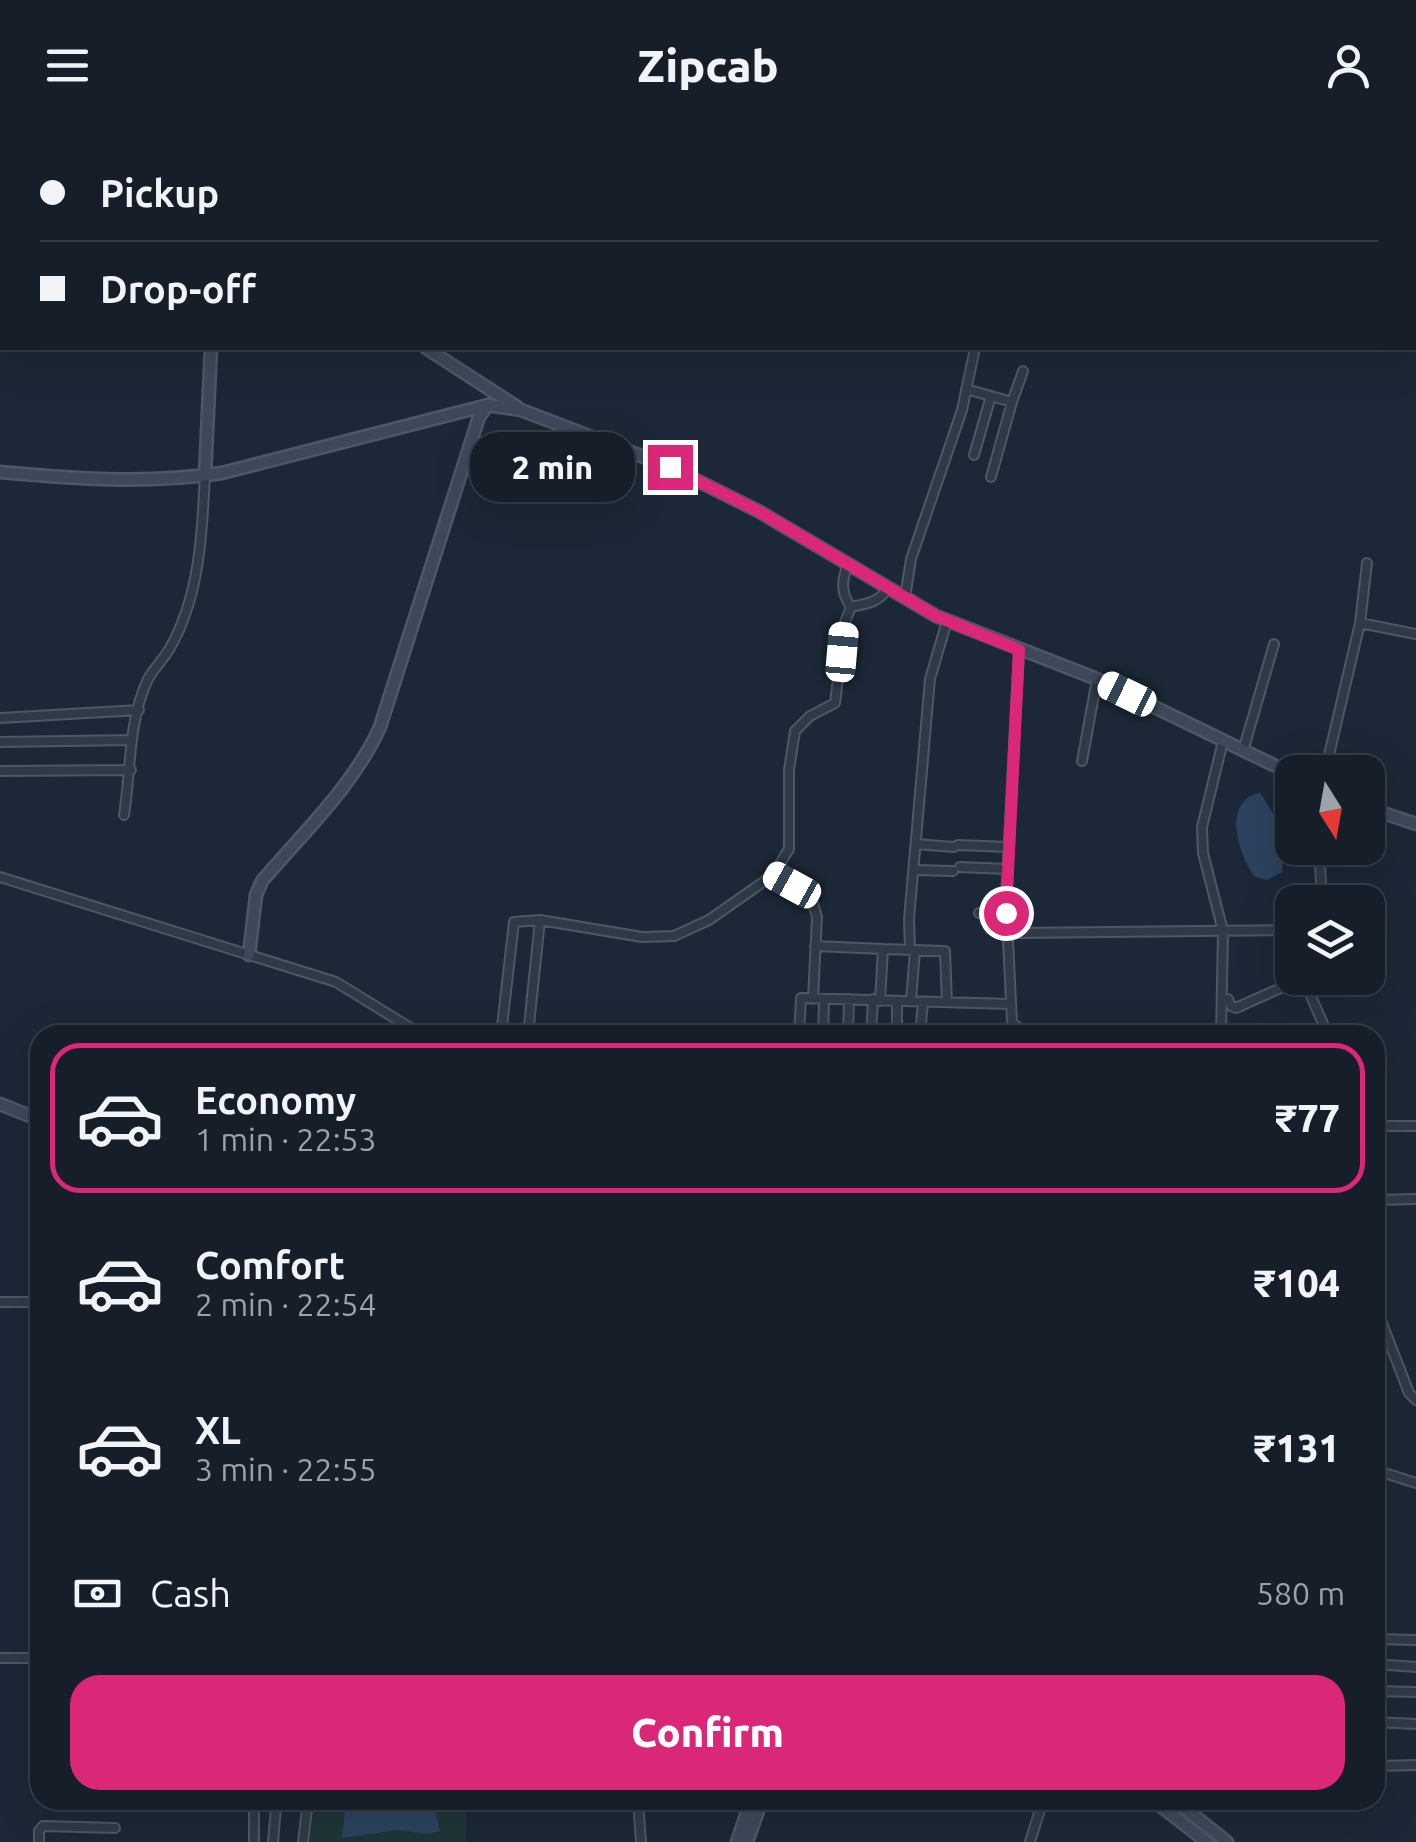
<!DOCTYPE html>
<html lang="en">
<head>
<meta charset="utf-8">
<style>
	body { margin:0; font-family:Ubuntu,sans-serif; background:#222b35; color:#f1f3f6; height:100vh; display:flex; flex-direction:column; font-size:38px; white-space:nowrap }
	* { box-sizing:border-box; margin:0 }
	p { font-size:32px; color:#9da2a8 }
	.icon { flex:none; width:55px; height:55px; fill:none; stroke:currentColor; stroke-width:2; stroke-linecap:round; stroke-linejoin:round }
	.map { position:relative; flex:1; overflow:hidden }
	.panel { position:absolute; left:30px; top:895px; width:1355px; height:785px; display:flex; flex-direction:column; background:#151e29; border-radius:30px; box-shadow:0 10px 40px #0002,0 0 0 2px #343c46 }
	.panel>* { flex:none }
	.banner { position:absolute; left:0px; top:0px; width:1418px; height:220px; box-shadow:0 10px 40px #0002,0 0 0 2px #343c46; display:grid; align-content:center; height:220px; padding:0 40px; background:#151e29 }
	.needle { width:65px; rotate:169deg }
	.buttons { position:absolute; left:1275px; top:625px; display:grid; gap:20px }
	.buttons a { display:grid; place-items:center; width:110px; height:110px; border-radius:20px; background:#151e29; box-shadow:0 10px 40px #0002,0 0 0 2px #343c46; font-size:50px }
	.end { position:absolute; width:45px; height:45px; margin:-22px; border:12px solid #db2777; background:#fff; box-shadow:0 0 0 5px #fff }
	.from { border-radius:50% }
	.bubble { position:absolute; height:70px; border-radius:30px; background:#151e29; box-shadow:0 10px 40px #0002,0 0 0 2px #343c46; font-size:32px; font-weight:800; line-height:70px; text-align:center }
	.car { position:absolute; width:30px; height:60px; margin:-30px -15px; border-radius:12px; box-shadow:0 0 8px 2px #0007; background:linear-gradient(#fff 24%,#345 0 40%,#fff 0 76%,#345 0 86%,#fff 0) }
	.banner b { display:flex; align-items:center; gap:35px; height:95px; font-size:38px }
	.banner b+b { border-top:2px solid #343c46 }
	.banner i { width:25px; height:25px; background:#f1f3f6 }
	ul { padding:18px 0 0; list-style:none }
	li { display:flex; align-items:center; gap:30px; height:150px; margin:0 20px 15px; padding:0 20px; border:5px solid transparent; border-radius:30px }
	li div { flex:1 }
	li b { display:block; font-size:38px }
	li em { font-style:normal; font-weight:800 }
	li.on { border-color:#db2777 }
	li>.icon { width:90px; height:90px; stroke-width:1.5 }
	.pay { display:flex; align-items:center; gap:25px; height:110px; padding:0 40px; font-size:38px }
	.pay p { margin-inline-start:auto }
	.primary-button { display:flex; gap:20px; margin-top:auto; padding:20px 40px }
	.primary-button a { flex:1; height:115px; border-radius:30px; background:#db2777; color:#fff; font-size:40px; font-weight:800; line-height:115px; text-align:center }
	header { display:flex; justify-content:space-between; align-items:center; height:130px; padding:0 40px; background:#151e29; font-size:45px; font-weight:800 }
	.map>svg:first-child { display:block }
	.green { fill:#1e3538 }
	.water { fill:#2c425e }
	.lines { fill:none; stroke-linecap:round; stroke-linejoin:round }
	.street-casing { stroke:#4d5765; stroke-width:12 }
	.secondary-casing { stroke:#4d5765; stroke-width:15 }
	.street { stroke:#303a47; stroke-width:8 }
	.secondary { stroke:#3d495b; stroke-width:10 }
	.route { stroke:#db2777; stroke-width:12 }
</style>
</head>
<body>
<header><svg class="icon" aria-label="menu" viewBox="0 0 24 24"><path d="M4 6h16M4 12h16M4 18h16"/></svg>Zipcab<svg class="icon" aria-label="person" viewBox="0 0 24 24"><circle cx="12" cy="8" r="4"/><path d="M4 21q1-7 8-7t8 7"/></svg></header>
<div class="map">
<svg width="1416" height="1712" viewBox="0 0 1416 1712">
	<rect width="100%" height="100%" fill="#1c2837"/>
	<path class="green" d="M314 1670H466V1712H306Z"/>
	<path class="water" d="M1260 663C1278 688 1286 711 1282 742L1267 750 1255 747C1238 724 1221 671 1260 663Z
		M346 1670H433L440 1701 426 1704 398 1700 342 1708Z"/>
	<g class="lines">
		<defs>
			<path id="street" d="M493 0V2
				M566 0V2
				M1148 0 1156 2
				M1163 2 1164 0
				M1186 2 1187 0
				M1415 17 1416 16
				M1415 53H1416
				M1415 69 1416 70
				M1415 79 1416 77
				M1415 100H1416
				M1415 114H1416
				M1415 148H1416
				M966 259 1012 272 1023 241
				M974 325 991 266
				M991 347 1012 272
				M848 433C842 450 840 462 851 477
				M905 468 911 429 962 280 975 218
				M1360 493 1367 433
				M1019 520 1006 767 1012 893 1030 905
				M0 588 139 580
				M0 612 131 610
				M1243 621 1274 514
				M1082 631 1097 549
				M0 641 131 640
				M1325 642 1360 493 1416 504
				M124 685C131 641 128 591 148 549 154 538 164 529 170 518 200 465 202 404 205 345
				M916 714 954 717
				M958 715 1008 717
				M960 737 1007 739
				M914 740 953 741
				M773 745 811 766 817 787 813 869
				M0 747 336 852 422 905
				M1315 772 1321 754 1319 718
				M979 783H1006
				M540 790 642 807 674 806 709 790 773 745 789 719V640L795 601 810 586 835 573 845 492 851 477C866 474 881 472 888 457
				M1007 803 1289 800 1287 811 1292 825
				M815 816 883 819 880 871
				M883 819 945 821 947 872
				M910 820 909 789 930 549 947 491
				M1303 848 1328 905
				M1228 869 1231 876 1236 878 1303 848
				M911 871 915 820
				M501 905 514 792 540 790 528 905
				M799 905 801 868 1010 874
				M823 905 824 870
				M848 905 849 869
				M871 905 873 869
				M897 905V871
				M920 905 923 872
				M1221 905 1223 801 1203 723 1202 697 1223 611
				M1375 996H1416
				M1375 1070 1416 1069
				M0 1172H40
				M1375 1175 1409 1263 1416 1270
				M1375 1340 1416 1353
				M1375 1509 1416 1510
				M0 1528H40
				M1375 1534 1416 1537
				M1375 1561 1416 1562
				M1375 1592 1416 1594
				M1375 1636 1416 1635
				M638 1670 641 1712
				M39 1712V1701L43 1696 115 1698
				M254 1712V1677
				M273 1712 276 1677
				M303 1712 308 1670
				M1030 1712 1043 1670"/>
			<path id="secondary" d="M262 0 263 2
				M138 2 143 0
				M220 2V0
				M0 20H2
				M1415 187H1416
				M426 218 517 277
				M0 342C75 349 147 354 222 343L488 275 521 280 670 337 760 382 936 486 1097 549 1292 644
				M205 345 211 218
				M1368 678 1416 694
				M249 825 256 765 262 751C303 703 354 655 380 597L479 287 488 275
				M0 974 40 990
				M1153 1670 1207 1712
				M1174 1670 1227 1712
				M737 1712 751 1670
				M747 1712 762 1670"/>
		</defs>
		<use href="#street" class="street-casing"/>
		<use href="#secondary" class="secondary-casing"/>
		<use href="#street" class="street"/>
		<use href="#secondary" class="secondary"/>
	</g>
	<g class="lines">
		<path class="route" d="M670 337 760 382 936 486 1019 520 1006 783"/>
	</g>
</svg>
<div class="buttons">
<a><svg class="needle" viewBox="-14 -14 28 28"><path d="M0-13l5 13h-10z" fill="#e53935"/><path d="M0 13l5-13h-10z" fill="#9da2a8"/></svg></a>
<a><svg class="icon" aria-label="layers" viewBox="0 0 24 24"><path d="M12 4l9 5-9 5-9-5zM3 14l9 5 9-5"/></svg></a>
</div>
<i class="end from" style="left:1006px;top:783px"></i>
<i class="end" style="left:670px;top:337px"></i>
<div class="bubble" style="left:470px;top:302px;width:165px">2 min</div>
<i class="car" style="left:842px;top:522px;rotate:5deg"></i>
<i class="car" style="left:1127px;top:564px;rotate:296deg"></i>
<i class="car" style="left:792px;top:755px;rotate:299deg"></i>
<div class="banner">
<b><i class="from"></i>Pickup</b>
<b><i></i>Drop-off</b>
</div>
<section class="panel">
<ul>
<li class="on"><svg class="icon" aria-label="car" viewBox="0 0 24 24"><path d="M5 17H2v-5l4-1 3-4h7l3 4 3 1v5h-3M9 17h6M6 11h13"/><circle cx="7" cy="17" r="2"/><circle cx="17" cy="17" r="2"/></svg><div><b>Economy</b><p>1 min · 22:53</p></div><em>₹77</em></li>
<li><svg class="icon" aria-label="car" viewBox="0 0 24 24"><path d="M5 17H2v-5l4-1 3-4h7l3 4 3 1v5h-3M9 17h6M6 11h13"/><circle cx="7" cy="17" r="2"/><circle cx="17" cy="17" r="2"/></svg><div><b>Comfort</b><p>2 min · 22:54</p></div><em>₹104</em></li>
<li><svg class="icon" aria-label="car" viewBox="0 0 24 24"><path d="M5 17H2v-5l4-1 3-4h7l3 4 3 1v5h-3M9 17h6M6 11h13"/><circle cx="7" cy="17" r="2"/><circle cx="17" cy="17" r="2"/></svg><div><b>XL</b><p>3 min · 22:55</p></div><em>₹131</em></li>
</ul>
<div class="pay"><svg class="icon" aria-label="cash" viewBox="0 0 24 24"><path d="M3 7h18v10H3z"/><circle cx="12" cy="12" r="2"/></svg>Cash<p>580 m</p></div>
<div class="primary-button"><a>Confirm</a></div>
</section>
</div>
</body>
</html>
